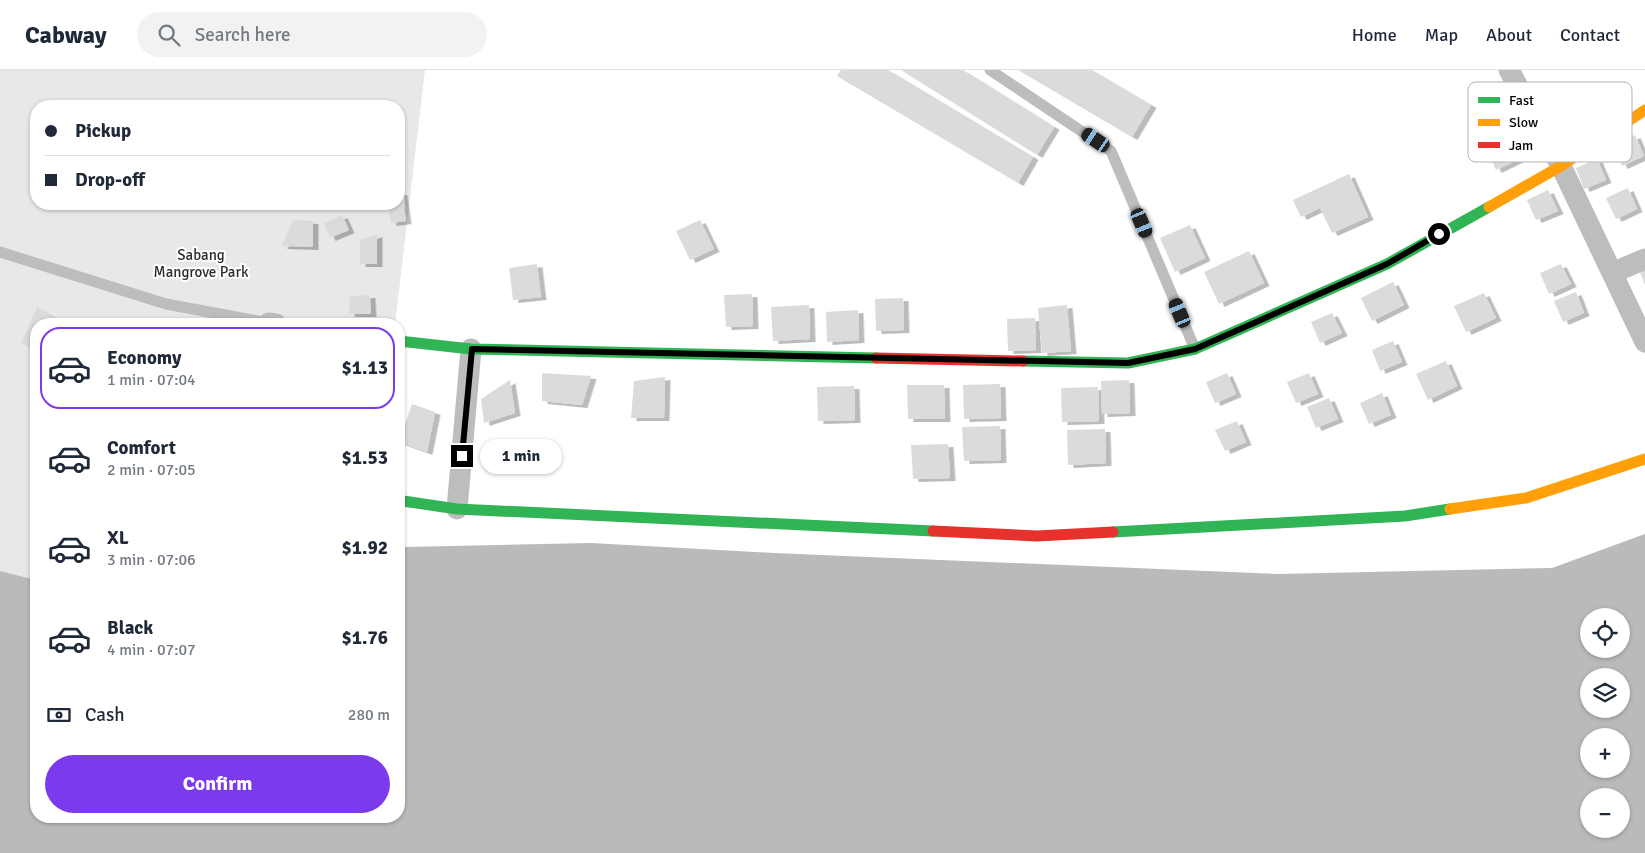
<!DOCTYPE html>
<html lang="en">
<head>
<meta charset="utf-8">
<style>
	body { margin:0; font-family:Signika,sans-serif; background:#f2f2f3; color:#1f2937; height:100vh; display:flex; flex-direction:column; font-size:19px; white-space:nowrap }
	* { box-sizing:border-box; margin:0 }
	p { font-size:16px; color:#747a83 }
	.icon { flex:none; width:28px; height:28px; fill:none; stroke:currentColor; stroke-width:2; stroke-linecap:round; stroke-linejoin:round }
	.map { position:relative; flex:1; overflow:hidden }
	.panel { position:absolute; left:30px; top:248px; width:375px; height:505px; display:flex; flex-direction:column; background:#fff; border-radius:20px; box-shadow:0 1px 4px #0004 }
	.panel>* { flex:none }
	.hud { position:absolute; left:30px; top:30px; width:375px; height:110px; border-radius:20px; box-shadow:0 1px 4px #0004; display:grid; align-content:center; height:110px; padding:0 15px; background:#fff }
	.controls { position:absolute; left:1580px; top:538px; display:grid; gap:10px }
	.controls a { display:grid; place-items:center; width:50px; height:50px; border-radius:50%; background:#fff; box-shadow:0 1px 4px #0004; font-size:25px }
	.end { position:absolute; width:22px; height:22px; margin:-11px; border:6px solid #000; background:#fff; box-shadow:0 0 0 2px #fff }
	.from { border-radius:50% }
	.bubble { position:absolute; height:35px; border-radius:18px; background:#fff; box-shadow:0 1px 4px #0004; font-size:16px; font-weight:800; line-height:35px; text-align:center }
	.car { position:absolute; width:15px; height:30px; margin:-15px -8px; border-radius:6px; box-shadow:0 0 4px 1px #0007; background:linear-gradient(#222 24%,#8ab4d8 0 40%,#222 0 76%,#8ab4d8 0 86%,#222 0) }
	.hud b { display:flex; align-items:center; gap:18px; height:48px; font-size:19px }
	.hud b+b { border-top:1px solid #e0e1e3 }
	.hud i { width:12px; height:12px; background:#1f2937 }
	ul { padding:9px 0 0; list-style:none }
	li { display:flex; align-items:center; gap:15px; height:82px; margin:0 10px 8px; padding:0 5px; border:2px solid transparent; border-radius:20px }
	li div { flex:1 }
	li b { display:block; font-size:19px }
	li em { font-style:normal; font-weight:800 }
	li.current { border-color:#7c3aed }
	li>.icon { width:45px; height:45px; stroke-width:1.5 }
	.pay { display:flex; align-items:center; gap:12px; height:55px; padding:0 15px; font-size:19px }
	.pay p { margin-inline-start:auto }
	.primary-button { display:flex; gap:10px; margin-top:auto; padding:10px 15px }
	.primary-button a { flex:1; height:58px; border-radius:30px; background:#7c3aed; color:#fff; font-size:20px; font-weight:800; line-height:58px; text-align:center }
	header { display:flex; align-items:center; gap:30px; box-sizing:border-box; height:70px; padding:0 25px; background:#fff; border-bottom:1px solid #e0e1e3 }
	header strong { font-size:24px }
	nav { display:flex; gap:28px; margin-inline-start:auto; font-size:18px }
	.search { width:350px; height:45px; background:#f2f2f3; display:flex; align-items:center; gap:12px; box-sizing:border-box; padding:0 18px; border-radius:28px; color:#747a83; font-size:19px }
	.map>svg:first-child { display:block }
	.green { fill:#e8e8e8; fill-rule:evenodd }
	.water { fill:#bababa; fill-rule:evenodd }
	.building { fill:#dbdbdb; filter:url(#shadow) }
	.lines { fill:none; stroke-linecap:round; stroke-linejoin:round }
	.lane { stroke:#bdbdbd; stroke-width:11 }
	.street { stroke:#bdbdbd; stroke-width:21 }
	.fast { stroke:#30b455; stroke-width:11 }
	.slow { stroke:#ff9f0a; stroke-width:11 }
	.jam { stroke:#e5322d; stroke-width:11 }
	.route { stroke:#000; stroke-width:6 }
	.labels { text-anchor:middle; stroke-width:4; stroke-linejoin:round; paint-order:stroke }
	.park-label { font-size:15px; fill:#2c2c2c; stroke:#fff }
	.key { fill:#fff; stroke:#b2b2b2; stroke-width:1 }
	.key-label { font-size:14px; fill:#000 }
</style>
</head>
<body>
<header>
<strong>Cabway</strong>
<div class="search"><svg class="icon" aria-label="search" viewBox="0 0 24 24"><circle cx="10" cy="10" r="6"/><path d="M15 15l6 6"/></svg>Search here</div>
<nav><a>Home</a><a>Map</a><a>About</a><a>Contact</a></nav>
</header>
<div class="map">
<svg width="1645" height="783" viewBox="0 0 1645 783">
	<defs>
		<filter id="shadow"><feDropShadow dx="5.5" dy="3" stdDeviation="0" flood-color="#0004"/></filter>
	</defs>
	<rect width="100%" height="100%" fill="#fff"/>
	<path class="green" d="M0 0H425L395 254H36V510L0 501ZM36 36H399V134H36Z"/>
	<path class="water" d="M1645 464V783H0V501L36 510V746H399V478L404 477 591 473 774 483 1278 504 1552 498ZM1589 546H1621V579H1589ZM1589 606H1621V639H1589ZM1589 666H1621V699H1589ZM1589 726H1621V759H1589Z"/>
	<path class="building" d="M841 0H888L1033 87 1018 113 837 6Z
		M901 0H963L1054 57 1037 85Z
		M1018 0H1092L1151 35 1132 67Z
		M1514 61 1525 86 1496 100 1484 74Z
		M1635 65 1644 86 1622 96 1613 75Z
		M1597 89 1606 110 1584 119 1576 98Z
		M1349 104 1368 147 1332 163 1320 138 1301 147 1293 130Z
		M1628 118 1637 139 1616 149 1606 128Z
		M1548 120 1558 141 1536 150 1527 130Z
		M399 122H402L406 151 391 153 388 134H399Z
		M342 145 349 160 330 168 324 153Z
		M293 150 313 151V177L282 176Z
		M700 150 714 179 690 190 676 161Z
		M1190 155 1205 188 1175 202 1160 168Z
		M377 164V194H360V170Z
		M1249 181 1264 213 1219 234 1204 202Z
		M537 194 541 227 513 230 509 198Z
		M1561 194 1571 214 1549 224 1540 203Z
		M1645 198V215L1639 200Z
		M1393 212 1404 235 1372 251 1361 228Z
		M1576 222 1584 243 1563 252 1554 231Z
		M1484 223 1496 248 1466 262 1454 236Z
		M752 224 753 256 726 257 724 225Z
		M370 225 371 244H349L350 226Z
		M903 228 904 260 876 261 875 229Z
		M809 235 810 269 773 271 771 237Z
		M1067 235 1071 281 1042 283 1038 238Z
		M37 237 67 254H36V280L21 273Z
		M858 240 859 270 827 272 826 242Z
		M1332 243 1342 263 1320 273 1311 252Z
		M1035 248 1036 280 1008 281 1007 249Z
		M1393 271 1402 292 1380 301 1372 280Z
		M1446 291 1457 316 1428 330 1416 304Z
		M542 303 591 306 582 335 542 331Z
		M1227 303 1236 324 1215 333 1206 312Z
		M1309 303 1318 324 1296 333 1287 312Z
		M665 307 664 348H631L634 311Z
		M510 310 515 343 484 353 481 329Z
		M1129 310 1130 343 1102 344 1101 311Z
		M1000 314 1001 348 964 349 963 315Z
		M907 315H944L945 349H908Z
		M854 316 855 350 818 351 817 317Z
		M1098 317 1099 351 1062 352 1061 318Z
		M1382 323 1391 345 1369 354 1360 333Z
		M1329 328 1338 349 1316 358 1307 337Z
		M412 334 435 342 427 382 399 372Z
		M1237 351 1246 372 1225 381 1215 360Z
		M1000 356 1001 390 964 391 962 357Z
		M1105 359 1106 393 1068 395 1067 360Z
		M948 374 950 408 913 409 911 375Z"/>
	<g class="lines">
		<path class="lane" d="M990 0 1111 81 1195 279
			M0 182 166 234 269 253"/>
		<path class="street" d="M1509 0 1561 96 1645 272
			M1612 203 1645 189
			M269 253 276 254
			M457 439 471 279"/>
		<path class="fast" d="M399 271 471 279 876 288
			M1023 291 1128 293 1195 279 1387 194 1489 137
			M403 431 457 439 933 461
			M1113 462 1405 446 1450 439"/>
		<path class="slow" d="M1489 137 1561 96 1645 40
			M1450 439 1526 428 1645 389"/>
		<path class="jam" d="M876 288 1023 291
			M933 461 1037 466 1113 462"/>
	</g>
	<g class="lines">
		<path class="route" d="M462 386 472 279 1128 293 1195 279 1387 194 1439 164"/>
	</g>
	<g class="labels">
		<g class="park-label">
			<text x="201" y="190">Sabang<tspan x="201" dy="17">Mangrove Park</tspan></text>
		</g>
	</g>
	<rect x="1468" y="12" width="164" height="80" rx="8" class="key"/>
	<rect x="1478" y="27" width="22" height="6" fill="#30b455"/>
	<rect x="1478" y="49" width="22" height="7" fill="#ff9f0a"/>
	<rect x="1478" y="72" width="22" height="6" fill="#e5322d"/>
	<g class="key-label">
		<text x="1509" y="35">Fast</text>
		<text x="1509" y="57">Slow</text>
		<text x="1509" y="80">Jam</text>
	</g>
</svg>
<div class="controls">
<a><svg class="icon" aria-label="locate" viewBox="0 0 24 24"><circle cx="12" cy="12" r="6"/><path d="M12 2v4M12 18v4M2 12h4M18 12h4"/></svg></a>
<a><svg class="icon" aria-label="layers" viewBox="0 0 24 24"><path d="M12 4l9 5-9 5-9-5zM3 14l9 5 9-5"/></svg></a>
<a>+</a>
<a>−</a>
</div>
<i class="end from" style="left:1439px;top:164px"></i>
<i class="end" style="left:462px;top:386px"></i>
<div class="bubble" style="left:480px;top:369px;width:82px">1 min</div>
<i class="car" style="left:1096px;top:70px;rotate:304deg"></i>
<i class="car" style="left:1142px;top:153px;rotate:157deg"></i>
<i class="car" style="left:1180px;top:243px;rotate:337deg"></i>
<div class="hud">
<b><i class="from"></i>Pickup</b>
<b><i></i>Drop-off</b>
</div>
<section class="panel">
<ul>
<li class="current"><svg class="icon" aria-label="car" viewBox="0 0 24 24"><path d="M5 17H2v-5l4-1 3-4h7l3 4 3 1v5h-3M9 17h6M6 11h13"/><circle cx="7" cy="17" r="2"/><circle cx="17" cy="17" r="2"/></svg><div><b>Economy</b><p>1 min · 07:04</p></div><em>$1.13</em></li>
<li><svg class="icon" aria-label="car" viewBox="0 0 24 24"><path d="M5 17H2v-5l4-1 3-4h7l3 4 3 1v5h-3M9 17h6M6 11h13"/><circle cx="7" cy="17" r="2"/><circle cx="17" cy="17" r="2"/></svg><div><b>Comfort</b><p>2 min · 07:05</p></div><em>$1.53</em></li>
<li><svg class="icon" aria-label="car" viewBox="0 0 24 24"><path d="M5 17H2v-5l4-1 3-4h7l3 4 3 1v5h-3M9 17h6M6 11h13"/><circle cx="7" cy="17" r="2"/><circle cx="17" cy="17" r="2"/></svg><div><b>XL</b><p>3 min · 07:06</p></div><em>$1.92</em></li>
<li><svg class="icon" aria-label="car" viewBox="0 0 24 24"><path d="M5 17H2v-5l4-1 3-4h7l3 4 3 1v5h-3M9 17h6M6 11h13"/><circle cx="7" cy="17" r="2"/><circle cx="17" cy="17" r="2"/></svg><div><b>Black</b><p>4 min · 07:07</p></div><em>$1.76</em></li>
</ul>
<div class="pay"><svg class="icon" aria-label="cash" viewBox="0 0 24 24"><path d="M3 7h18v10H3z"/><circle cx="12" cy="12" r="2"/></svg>Cash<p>280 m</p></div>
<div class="primary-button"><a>Confirm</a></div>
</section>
</div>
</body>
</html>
